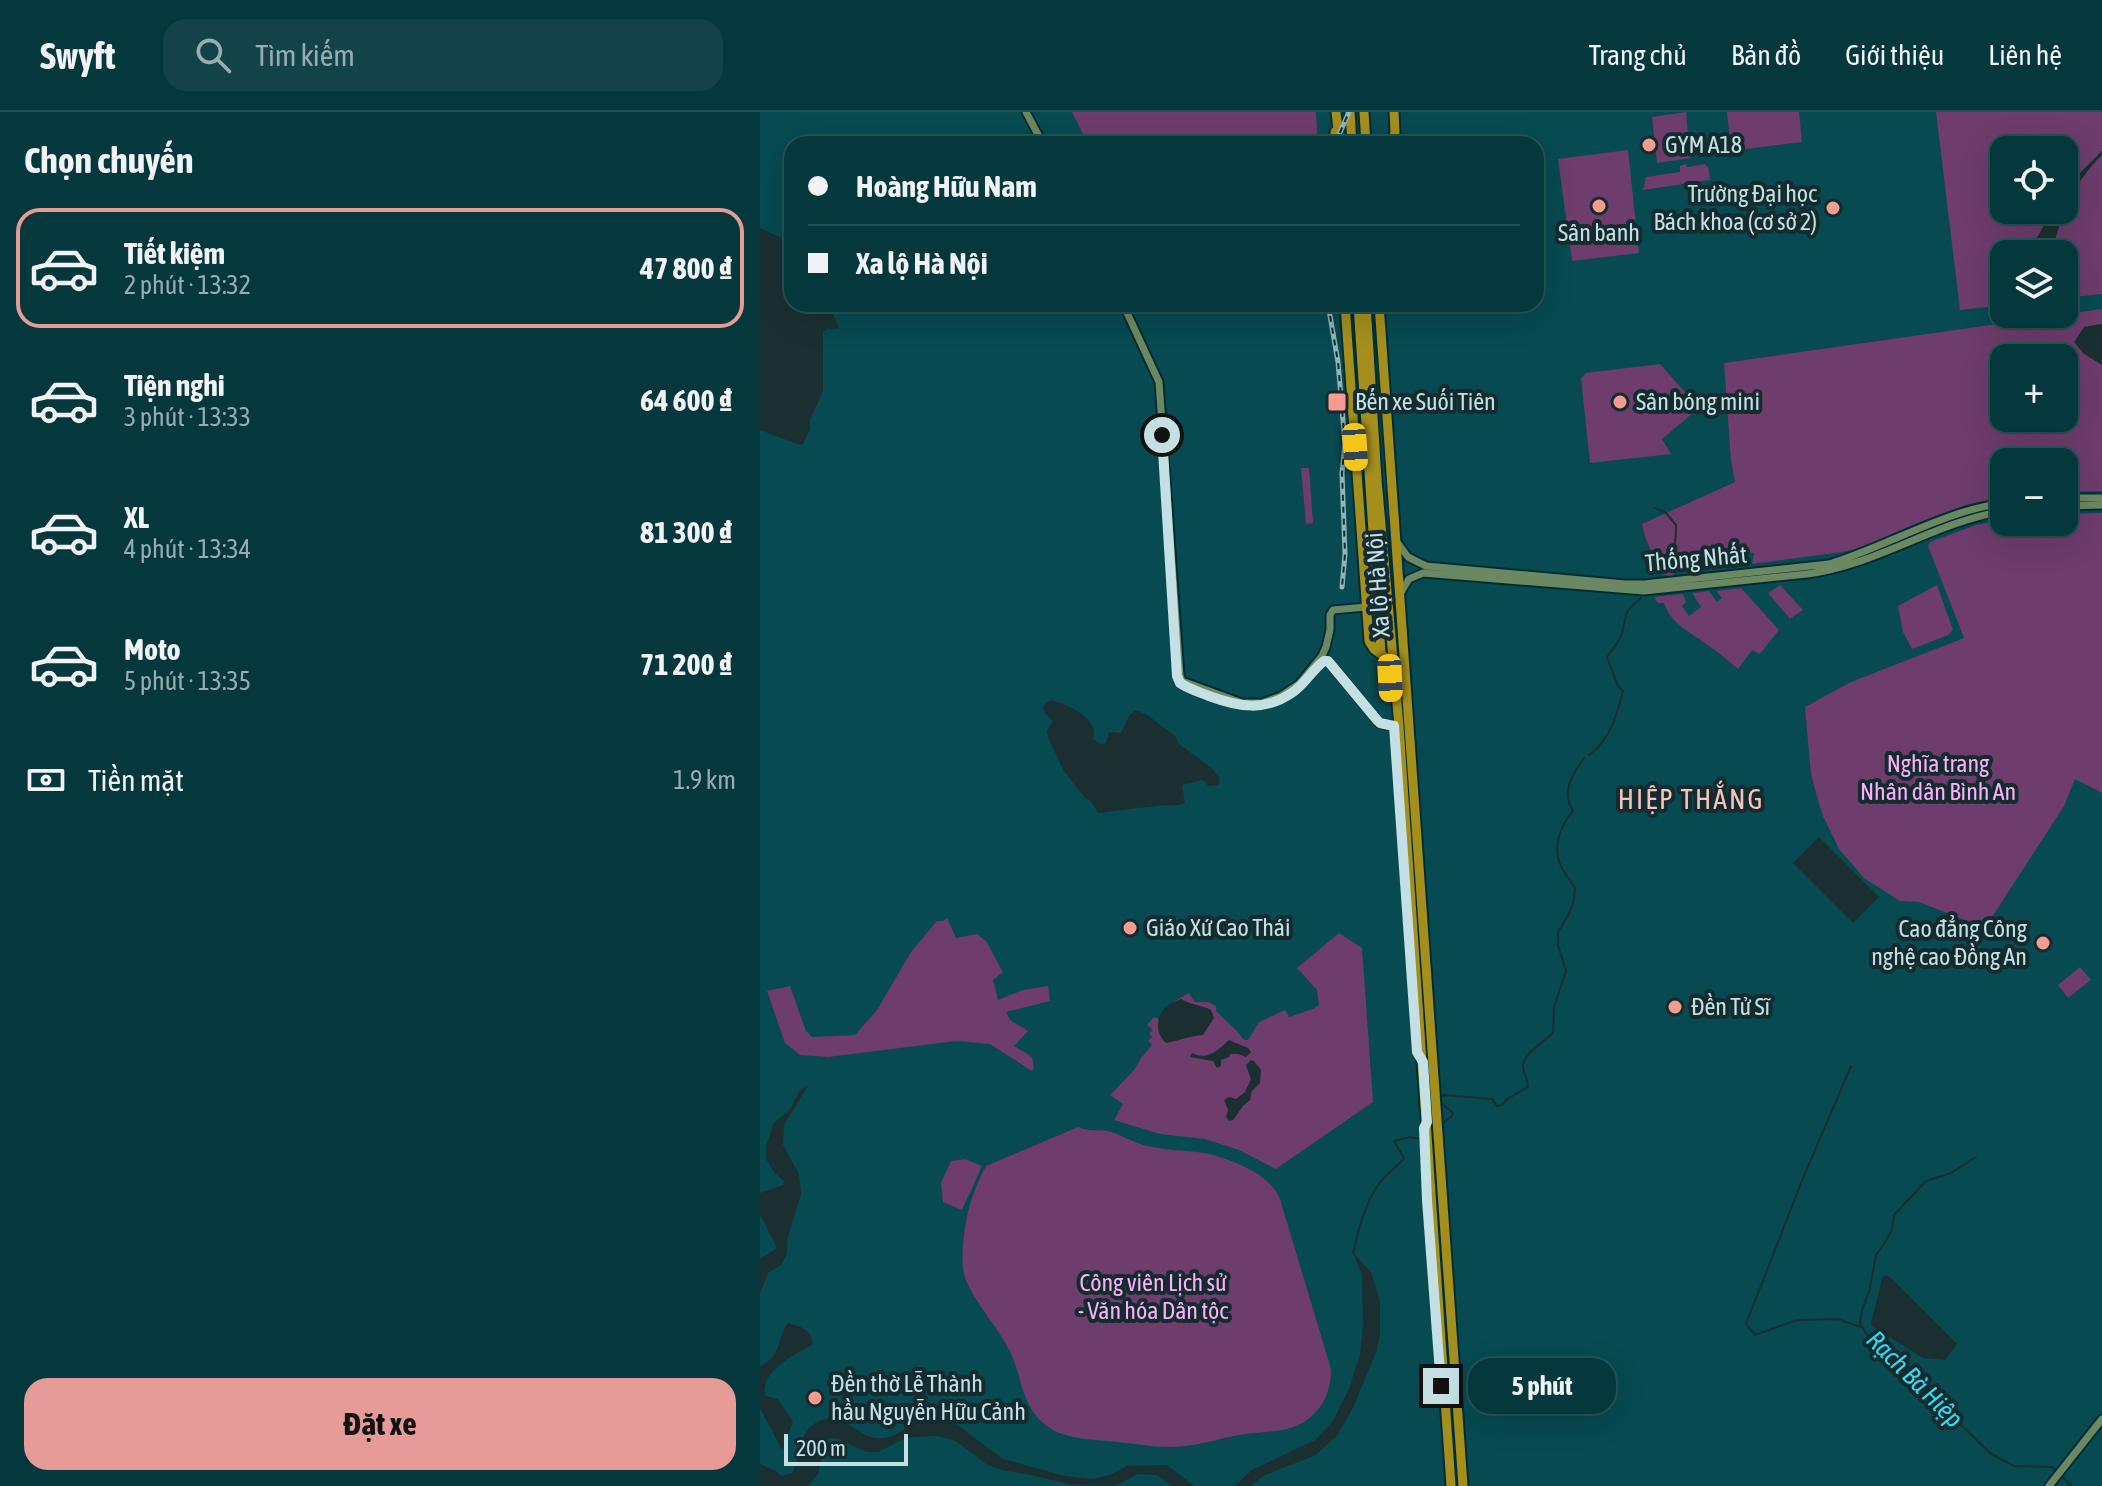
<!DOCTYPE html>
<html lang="vi">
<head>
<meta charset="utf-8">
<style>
	body { margin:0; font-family:"Asap Condensed",sans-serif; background:#134348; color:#f1f3f6; height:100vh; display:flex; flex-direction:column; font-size:30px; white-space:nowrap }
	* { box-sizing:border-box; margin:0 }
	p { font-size:26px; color:#97acb0 }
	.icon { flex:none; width:44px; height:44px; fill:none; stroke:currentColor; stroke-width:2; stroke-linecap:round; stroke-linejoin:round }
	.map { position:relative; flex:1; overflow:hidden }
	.drawer { display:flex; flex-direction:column; background:#05383d; width:760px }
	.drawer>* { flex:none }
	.top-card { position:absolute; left:24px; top:24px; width:760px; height:176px; border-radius:24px; box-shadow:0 8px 32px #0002,0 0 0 2px #265257; display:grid; align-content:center; height:176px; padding:0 24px; background:#05383d }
	.controls { position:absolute; left:1230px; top:24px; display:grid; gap:16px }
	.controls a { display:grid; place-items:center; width:88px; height:88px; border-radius:16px; background:#05383d; box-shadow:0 8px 32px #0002,0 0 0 2px #265257; font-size:40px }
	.scale { position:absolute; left:24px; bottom:20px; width:124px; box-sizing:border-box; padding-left:8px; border:4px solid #c4e0e5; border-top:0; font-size:22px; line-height:28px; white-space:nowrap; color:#c4e0e5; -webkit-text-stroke:6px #142c2f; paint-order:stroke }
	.end { position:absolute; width:36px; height:36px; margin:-18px; border:10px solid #c4e0e5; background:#111; box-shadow:0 0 0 4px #111 }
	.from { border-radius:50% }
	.bubble { position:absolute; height:56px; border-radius:24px; background:#05383d; box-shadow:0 8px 32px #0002,0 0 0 2px #265257; font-size:26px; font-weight:700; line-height:56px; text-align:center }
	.car { position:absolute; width:24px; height:48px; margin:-24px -12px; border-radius:10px; box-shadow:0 0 6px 2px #0007; background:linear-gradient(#f5c518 24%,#345 0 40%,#f5c518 0 76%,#345 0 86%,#f5c518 0) }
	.top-card b { display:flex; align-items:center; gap:28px; height:76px; font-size:30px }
	.top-card b+b { border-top:2px solid #265257 }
	.top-card i { width:20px; height:20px; background:#f1f3f6 }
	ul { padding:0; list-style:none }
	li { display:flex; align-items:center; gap:24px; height:120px; margin:0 16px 12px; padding:0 8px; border:4px solid transparent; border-radius:24px }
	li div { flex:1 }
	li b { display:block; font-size:30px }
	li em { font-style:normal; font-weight:700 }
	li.current { border-color:#e69b98 }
	li>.icon { width:72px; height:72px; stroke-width:1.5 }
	h2 { padding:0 24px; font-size:36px; line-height:96px }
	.pay { display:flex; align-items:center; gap:20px; height:88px; padding:0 24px; font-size:30px }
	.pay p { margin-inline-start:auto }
	.cta { display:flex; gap:16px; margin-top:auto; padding:16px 24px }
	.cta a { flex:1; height:92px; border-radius:24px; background:#e69b98; color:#111; font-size:32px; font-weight:700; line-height:92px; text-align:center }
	header { display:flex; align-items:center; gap:48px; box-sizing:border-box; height:112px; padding:0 40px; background:#05383d; border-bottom:2px solid #265257 }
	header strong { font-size:38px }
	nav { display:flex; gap:44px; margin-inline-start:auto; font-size:28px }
	.search { width:560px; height:72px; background:#134348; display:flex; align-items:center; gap:20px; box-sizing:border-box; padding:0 28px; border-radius:24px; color:#97acb0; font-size:30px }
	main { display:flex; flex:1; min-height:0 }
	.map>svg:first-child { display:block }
	.green { fill:#6e3c6d; fill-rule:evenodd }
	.water { fill:#1b2f32 }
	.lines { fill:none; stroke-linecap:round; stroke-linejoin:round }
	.stream { stroke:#1b2f32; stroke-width:2 }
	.trunk-tunnel { stroke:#236067; stroke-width:9; stroke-dasharray:9 4.5; stroke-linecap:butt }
	.secondary-casing { stroke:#002e34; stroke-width:11 }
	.trunk-casing { stroke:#002e34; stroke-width:13 }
	.secondary { stroke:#6c8862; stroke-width:7 }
	.trunk { stroke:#a48e1c; stroke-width:9 }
	.rail-casing { stroke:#8eb5bb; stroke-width:5 }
	.rail { stroke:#142c2f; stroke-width:2; stroke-dasharray:6; stroke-linecap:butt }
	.route { stroke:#c4e0e5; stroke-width:10 }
	.poi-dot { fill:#f59c91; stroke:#142c2f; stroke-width:3 }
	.labels { text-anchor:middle; stroke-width:8; stroke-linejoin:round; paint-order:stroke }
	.poi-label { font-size:24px; fill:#c4e0e5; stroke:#142c2f; text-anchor:start }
	.street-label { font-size:24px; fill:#c4e0e5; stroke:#142c2f }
	.park-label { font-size:24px; fill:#fdaffa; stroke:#142c2f }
	.water-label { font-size:26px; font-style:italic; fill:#33dbf0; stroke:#142c2f }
	.quarter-label { font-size:28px; letter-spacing:2px; fill:#f8c5be; stroke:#142c2f }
</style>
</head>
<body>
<header>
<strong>Swyft</strong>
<div class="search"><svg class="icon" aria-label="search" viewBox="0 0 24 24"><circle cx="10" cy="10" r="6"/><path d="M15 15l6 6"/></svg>Tìm kiếm</div>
<nav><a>Trang chủ</a><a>Bản đồ</a><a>Giới thiệu</a><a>Liên hệ</a></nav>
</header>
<main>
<section class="drawer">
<h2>Chọn chuyến</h2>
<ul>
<li class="current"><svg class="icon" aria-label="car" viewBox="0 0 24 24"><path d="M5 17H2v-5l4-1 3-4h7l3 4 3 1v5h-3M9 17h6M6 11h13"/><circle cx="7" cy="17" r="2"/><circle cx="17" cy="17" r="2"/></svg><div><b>Tiết kiệm</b><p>2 phút · 13:32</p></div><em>47 800 ₫</em></li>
<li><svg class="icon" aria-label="car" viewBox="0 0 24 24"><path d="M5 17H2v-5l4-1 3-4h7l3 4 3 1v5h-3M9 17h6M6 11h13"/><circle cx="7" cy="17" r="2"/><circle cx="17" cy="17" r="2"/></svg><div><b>Tiện nghi</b><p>3 phút · 13:33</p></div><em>64 600 ₫</em></li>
<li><svg class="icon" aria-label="car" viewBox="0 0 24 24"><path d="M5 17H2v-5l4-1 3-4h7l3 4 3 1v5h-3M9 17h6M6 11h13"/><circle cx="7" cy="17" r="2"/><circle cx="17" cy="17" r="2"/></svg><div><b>XL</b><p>4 phút · 13:34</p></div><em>81 300 ₫</em></li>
<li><svg class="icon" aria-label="car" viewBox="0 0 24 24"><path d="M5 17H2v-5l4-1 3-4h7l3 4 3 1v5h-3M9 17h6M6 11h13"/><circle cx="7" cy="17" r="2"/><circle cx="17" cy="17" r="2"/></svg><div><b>Moto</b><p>5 phút · 13:35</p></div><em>71 200 ₫</em></li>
</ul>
<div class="pay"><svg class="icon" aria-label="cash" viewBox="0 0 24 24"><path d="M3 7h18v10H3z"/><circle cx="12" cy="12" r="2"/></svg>Tiền mặt<p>1.9 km</p></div>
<div class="cta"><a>Đặt xe</a></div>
</section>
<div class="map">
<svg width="1342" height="1374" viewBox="0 0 1342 1374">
	<rect width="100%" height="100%" fill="#074a51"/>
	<path class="green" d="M312 0H556L558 32H328Z
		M926 0 928 23 914 25 910 21 905 26 911 32 914 26 928 24 931 46 897 51 892 5Z
		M967 0H1039L1042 30 971 39Z
		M1176 0H1342V39L1308 73 1304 80V38H1244V98H1293L1269 140 1244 142V193L1200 198Z
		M868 38 879 141 812 149 798 47Z
		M1342 43V182L1304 186V142H1292C1300 104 1313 70 1342 43Z
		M926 52 927 55 945 52 949 57 950 68 883 78 886 65 920 60V54Z
		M1342 197V212L1324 215 1323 241 1342 253V379L1304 380V350H1244V385L1205 393 1098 437 1082 440 992 452 994 441 954 434 925 447 919 444 913 445 914 464H908L900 461C894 444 885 429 882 412L975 370 971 349 964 251ZM1244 246H1304V306H1244Z
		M900 252 939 296 902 327 911 342 830 351 821 266 826 261Z
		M541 356H549L553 411 546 412Z
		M1342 401V681L1315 667 1304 694 1225 816 1159 790 1140 789 1104 766 1079 737 1062 702 1051 663 1045 595 1091 570 1204 526 1168 434 1170 430 1216 413 1244 408V410H1304V402Z
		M1020 473 1043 498 1030 507 1008 481Z
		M1177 473 1193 518 1188 523 1152 537 1143 520 1138 494Z
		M981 476 1019 518 1000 542 992 538 978 557C967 548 957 539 946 532 929 519 911 512 904 491H898L894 485 923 482 926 490 922 494 929 504 941 495 932 481 949 479 957 490 962 486 956 479Z
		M187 806 196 826 217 822 226 829 243 860 233 868 238 888 263 878 288 874 290 889 246 900 250 908 268 919 254 934 272 945 274 955 272 959 230 932 196 929 68 945 40 943 25 931 7 879 30 874 46 919 52 925 95 923 117 898 151 840 177 809H183Z
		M579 821 602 836 613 990 516 1057 479 1038 445 1027 400 1022 354 1008 363 992 350 983 375 957 381 946 392 933 388 929 392 925 389 921 393 918 387 913 394 905 399 907 408 893 429 881 435 890H448L456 894V899L478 920 484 928H488L499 910 525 898 529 905 553 897 559 893 557 878 537 856Z
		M1320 855 1331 868 1308 886 1298 873Z
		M318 1015C329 1020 337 1017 348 1019 362 1023 374 1031 388 1034 407 1039 425 1038 444 1041 469 1046 511 1062 520 1087L571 1257C571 1279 563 1298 544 1310 527 1321 505 1319 485 1322 465 1325 445 1332 425 1334 403 1337 379 1332 357 1330 341 1328 324 1328 309 1324 301 1322 293 1319 287 1314 262 1296 263 1270 252 1244 240 1216 216 1194 205 1166 202 1155 202 1145 203 1134 206 1100 211 1084 226 1054Z
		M205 1047 222 1054 202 1098 183 1090 181 1071 191 1049Z"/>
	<path class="water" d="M1342 39V43C1314 70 1299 105 1292 142H1264L1269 140 1293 98H1304V80L1308 73Z
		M0 116 26 128 32 135V192H69L79 216 67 217 63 220V279L50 308V317L43 332 40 333 0 318Z
		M1342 212V253L1323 241 1314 230 1324 215Z
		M291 588C308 593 340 606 333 627L341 632 346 631 349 621 353 620 361 621 369 604 375 598 386 602 415 624 419 632 453 657 459 666V673L448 674 443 668 422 673 425 691C416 695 408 692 398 694 378 696 358 698 338 701L330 688 326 687 304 659 288 626 287 619 293 609C285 602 277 594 291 588Z
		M1059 725 1119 785 1093 811 1033 751Z
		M421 887C431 893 441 893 451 898L454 906 443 923C428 924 420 929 406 931 395 922 395 903 408 893 412 890 417 889 421 887Z
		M469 928 488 936 491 940 486 945 478 942H470L469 945 461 948V954L457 956 453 949 430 945 432 941C448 949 458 938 469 928Z
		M491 948 494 949 501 958 500 971 492 979 490 988 483 994 473 1008 469 1009 466 1005 468 998 464 988 469 985 476 987 485 980 491 967 486 953Z
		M49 972 24 1013 23 1033 39 1062 41 1082 27 1128V1141L21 1153 8 1161 0 1181V1147L17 1136 0 1102V1081L23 1073 24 1069 14 1060 6 1047V1034L14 1011 30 997 39 980Z
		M593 1141 611 1160 620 1189V1223L616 1240 593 1296 577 1324 554 1344 505 1363 491 1374H474L492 1358 555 1328 573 1309 589 1277 600 1242 603 1215 602 1163Z
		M1125 1163 1131 1166 1197 1232 1185 1248 1163 1246 1112 1214 1111 1211 1122 1167Z
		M28 1211C41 1215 53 1217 52 1233 34 1243 0 1259 5 1284L18 1287 33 1310 22 1338 0 1296V1255C24 1240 16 1227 28 1211Z
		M166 1300 177 1301 188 1306 243 1347 305 1364 332 1367 350 1363 367 1354 407 1353 434 1374H412L397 1363 378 1362 355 1374 313 1373 271 1363 242 1358 226 1352 196 1329 178 1324 154 1325 142 1328 118 1340H107L78 1327 69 1326 64 1333 58 1362 48 1374H0V1352L16 1359 22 1364 32 1361C40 1347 38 1333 46 1320 50 1314 55 1311 61 1308 86 1298 99 1330 124 1326 140 1324 153 1310 166 1300Z"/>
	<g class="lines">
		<path class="stream" d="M894 460 895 452C915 437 916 438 916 413L905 400 894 396
			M829 643C850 629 857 602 863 579L858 574 847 545C852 538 860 529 862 521 867 501 863 501 881 486
			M1091 954 1043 1066 986 1212 995 1223 1037 1208 1077 1207 1101 1215
			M683 1011 691 1005 693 1001 680 990V985L684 983 732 987 737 994 742 993 747 987 768 975C768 966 764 963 763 956 761 943 785 929 793 921L794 895 806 859 798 833V820L810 800 814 788 815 776C811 768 804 762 801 754 792 735 800 714 813 699 801 679 812 663 824 646
			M1216 1045 1191 1061 1166 1069 1134 1103 1132 1117 1126 1129 1116 1143 1110 1176 1102 1198 1100 1211 1106 1222 1126 1237 1156 1273 1169 1282 1230 1341 1254 1354 1292 1355 1297 1359
			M593 1141C599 1116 605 1090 621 1069 628 1060 638 1055 644 1046L634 1029 650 1025 662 1027
			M1302 1364 1311 1374"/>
		<path class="trunk-tunnel" d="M590 194 593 235"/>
		<defs>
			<path id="secondary" d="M266 0 283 32
				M363 192 399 270 420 563 422 569 482 591H502L521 584 539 572 562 544 566 535 570 518V503L573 498 606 495
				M1304 386H1342
				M1304 394 1342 393
				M637 430 648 445 666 454 865 472H884L1069 452C1128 434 1183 399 1244 391
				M640 482 649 467 663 461 884 479 1047 462C1117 453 1175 410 1244 399
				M559 553 564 549H568L617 608 620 611 634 614
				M1289 1374 1342 1307"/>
			<path id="trunk" d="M590 0 592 32
				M604 0 606 32
				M576 32 575 20 578 17 576 0
				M632 32 635 20 634 0
				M585 192 609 529 614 537 629 548
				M598 192 621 541
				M606 192 617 368 639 614 691 1374
				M619 192 703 1374"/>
		</defs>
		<use href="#secondary" class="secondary-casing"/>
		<use href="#trunk" class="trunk-casing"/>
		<use href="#secondary" class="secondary"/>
		<use href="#trunk" class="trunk"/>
		<defs>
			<path id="rail" d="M575 32 589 0
				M568 192 578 250 585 332 582 361 585 442 582 475"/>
		</defs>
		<use href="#rail" class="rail-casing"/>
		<use href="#rail" class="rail"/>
	</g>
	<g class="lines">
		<path class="route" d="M402 323 417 564 420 571C429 577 439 580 449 584 479 595 505 600 533 580 545 572 552 558 564 549H568L617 608 620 611 634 614 657 940 663 950 667 1010 664 1016 667 1088 681 1274"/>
	</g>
	<g class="poi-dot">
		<circle cx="889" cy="33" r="8"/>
		<circle cx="839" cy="94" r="8"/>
		<circle cx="1073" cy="96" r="8"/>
		<rect x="567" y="280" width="20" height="20" rx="4"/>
		<circle cx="860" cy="290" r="8"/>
		<circle cx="370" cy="816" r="8"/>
		<circle cx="1283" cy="831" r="8"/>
		<circle cx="915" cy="895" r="8"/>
		<circle cx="55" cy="1286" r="8"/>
	</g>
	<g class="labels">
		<g class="poi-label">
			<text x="905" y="41">GYM A18</text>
			<text x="1057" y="90" text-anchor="end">Trường Đại học<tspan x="1057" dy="28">Bách khoa (cơ sở 2)</tspan></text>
			<text x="839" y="129" text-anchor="middle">Sân banh</text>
			<text x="595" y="298">Bến xe Suối Tiên</text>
			<text x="876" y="298">Sân bóng mini</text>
			<text x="386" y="824">Giáo Xứ Cao Thái</text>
			<text x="1267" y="825" text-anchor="end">Cao đẳng Công<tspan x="1267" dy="28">nghệ cao Đồng An</tspan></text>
			<text x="931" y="903">Đền Tử Sĩ</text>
			<text x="71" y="1280">Đền thờ Lễ Thành<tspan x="71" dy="28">hầu Nguyễn Hữu Cảnh</tspan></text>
		</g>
		<g class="street-label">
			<text transform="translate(936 447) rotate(-5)" y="8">Thống Nhất</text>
			<text transform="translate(618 473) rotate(-94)" y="8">Xa lộ Hà Nội</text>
		</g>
		<g class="park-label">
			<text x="1178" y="660">Nghĩa trang<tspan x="1178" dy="28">Nhân dân Bình An</tspan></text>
			<text x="393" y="1179">Công viên Lịch sử<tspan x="393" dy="28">- Văn hóa Dân tộc</tspan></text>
		</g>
		<g class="water-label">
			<text transform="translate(1155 1267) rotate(45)" y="9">Rạch Bà Hiệp</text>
		</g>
		<g class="quarter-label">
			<text x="931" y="697">HIỆP THẮNG</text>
		</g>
	</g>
</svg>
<div class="controls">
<a><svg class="icon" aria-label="locate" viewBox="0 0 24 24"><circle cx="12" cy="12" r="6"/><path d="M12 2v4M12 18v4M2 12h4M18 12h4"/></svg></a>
<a><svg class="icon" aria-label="layers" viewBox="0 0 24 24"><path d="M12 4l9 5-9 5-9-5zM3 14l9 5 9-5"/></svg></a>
<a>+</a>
<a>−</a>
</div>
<div class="scale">200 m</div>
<i class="end from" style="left:402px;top:323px"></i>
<i class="end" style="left:681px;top:1274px"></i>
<div class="bubble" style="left:708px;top:1246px;width:148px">5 phút</div>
<i class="car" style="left:595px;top:335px;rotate:176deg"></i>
<i class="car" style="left:630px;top:566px;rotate:177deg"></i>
<div class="top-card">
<b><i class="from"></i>Hoàng Hữu Nam</b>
<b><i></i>Xa lộ Hà Nội</b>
</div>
</div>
</main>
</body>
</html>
